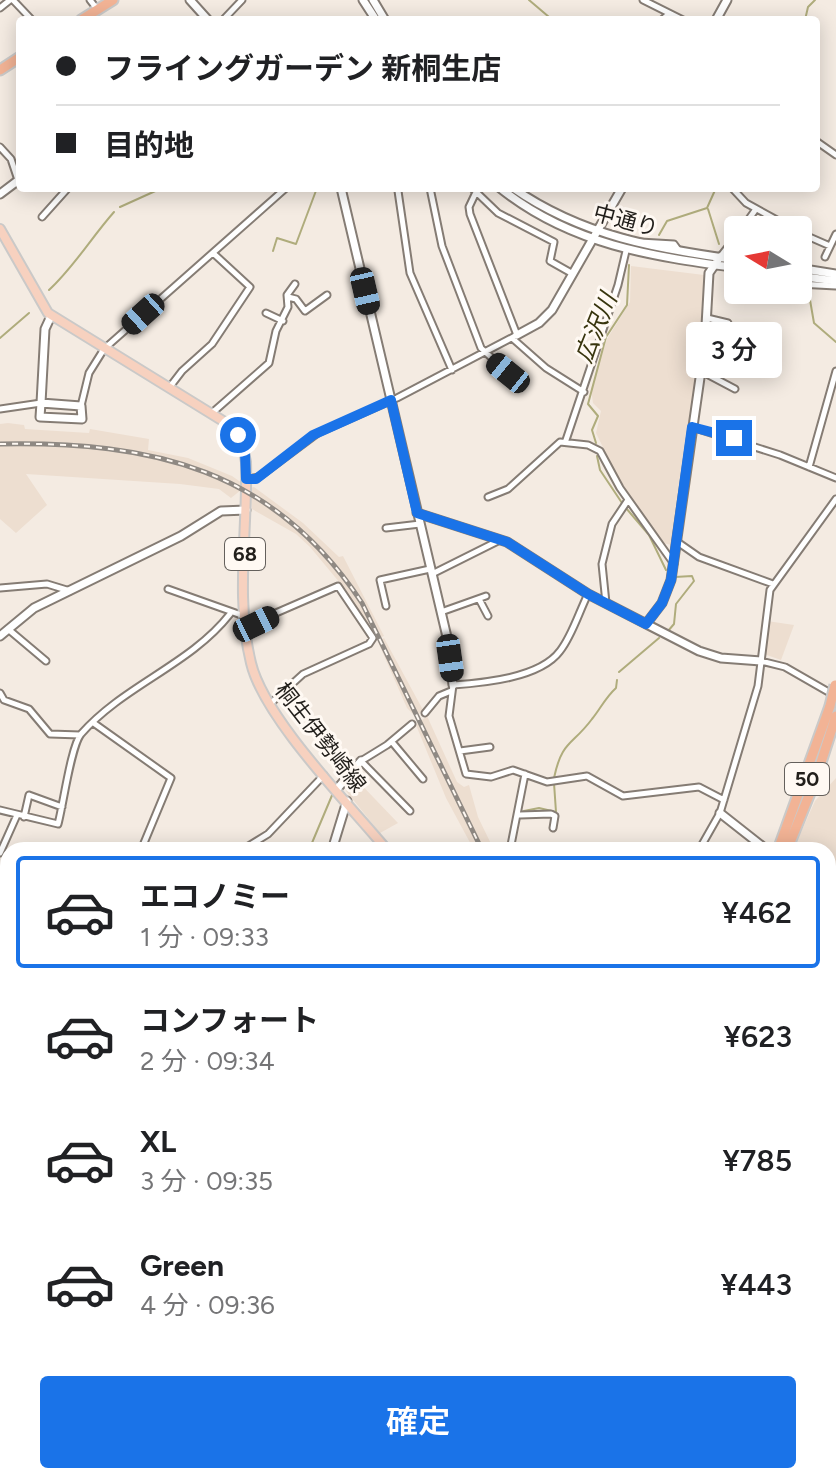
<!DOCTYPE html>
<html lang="ja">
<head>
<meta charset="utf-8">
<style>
	body { margin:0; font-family:Figtree,"Noto Sans JP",sans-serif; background:#f2f2f2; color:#202124; height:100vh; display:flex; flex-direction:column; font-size:30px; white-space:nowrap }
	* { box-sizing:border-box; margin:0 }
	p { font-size:26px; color:#757577 }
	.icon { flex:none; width:44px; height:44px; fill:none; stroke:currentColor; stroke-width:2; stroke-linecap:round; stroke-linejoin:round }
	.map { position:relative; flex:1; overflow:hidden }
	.drawer { position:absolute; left:0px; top:842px; width:836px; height:642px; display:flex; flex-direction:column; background:#fff; border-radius:24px 24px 0 0; box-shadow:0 4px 20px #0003 }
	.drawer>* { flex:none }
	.top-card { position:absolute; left:16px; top:16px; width:804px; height:176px; border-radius:8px; box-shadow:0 4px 20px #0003; display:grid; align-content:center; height:176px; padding:0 40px; background:#fff }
	.needle { width:52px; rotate:280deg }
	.controls { position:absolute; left:724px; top:216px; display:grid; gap:16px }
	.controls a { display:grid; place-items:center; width:88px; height:88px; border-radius:8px; background:#fff; box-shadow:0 4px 20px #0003; font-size:40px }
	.end { position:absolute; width:36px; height:36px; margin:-18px; border:10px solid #1a73e8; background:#fff; box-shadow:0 0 0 4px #fff }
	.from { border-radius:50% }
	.bubble { position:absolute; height:56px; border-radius:8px; background:#fff; box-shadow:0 4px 20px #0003; font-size:26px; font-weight:600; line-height:56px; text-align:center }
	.car { position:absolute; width:24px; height:48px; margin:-24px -12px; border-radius:10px; box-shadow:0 0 6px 2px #0007; background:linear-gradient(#222 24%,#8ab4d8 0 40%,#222 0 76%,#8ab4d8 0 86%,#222 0) }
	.top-card b { display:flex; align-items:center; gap:28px; height:76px; font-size:30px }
	.top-card b+b { border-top:2px solid #e0e0e0 }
	.top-card i { width:20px; height:20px; background:#202124 }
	ul { padding:14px 0 0; list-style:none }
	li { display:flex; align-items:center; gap:24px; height:112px; margin:0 16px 12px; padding:0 24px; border:4px solid transparent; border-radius:8px }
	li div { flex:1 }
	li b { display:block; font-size:30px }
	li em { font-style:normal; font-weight:600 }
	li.on { border-color:#1a73e8 }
	li>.icon { width:72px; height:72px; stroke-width:1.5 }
	.action { display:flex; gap:16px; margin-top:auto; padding:16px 40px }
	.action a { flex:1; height:92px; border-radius:8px; background:#1a73e8; color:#fff; font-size:32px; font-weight:600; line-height:92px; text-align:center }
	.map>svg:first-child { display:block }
	.built { fill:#edded0 }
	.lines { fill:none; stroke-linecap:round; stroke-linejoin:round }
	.stream { stroke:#afac7c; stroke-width:2 }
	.street-casing { stroke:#857c74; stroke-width:9 }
	.secondary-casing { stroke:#857c74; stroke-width:11 }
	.primary-casing { stroke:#cac9c8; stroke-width:12 }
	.highway-casing { stroke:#cac9c8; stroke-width:13 }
	.street { stroke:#fff; stroke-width:5 }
	.secondary { stroke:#fff; stroke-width:7 }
	.primary { stroke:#f7d1bf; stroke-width:8 }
	.highway { stroke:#f2b395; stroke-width:9 }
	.rail-casing { stroke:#8f8983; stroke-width:5 }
	.rail { stroke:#fff9f3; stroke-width:2; stroke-dasharray:6; stroke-linecap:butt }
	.highway-bridge-casing { stroke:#cac9c8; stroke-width:13; stroke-linecap:butt }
	.highway-bridge { stroke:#f2b395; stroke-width:9 }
	.route { stroke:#1a73e8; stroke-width:10 }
	.labels { text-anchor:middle; stroke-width:6; stroke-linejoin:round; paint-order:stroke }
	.shield { fill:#fff9f3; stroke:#64605c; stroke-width:2 }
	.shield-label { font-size:20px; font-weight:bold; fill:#221f1b }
	.street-label { font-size:22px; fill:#221f1b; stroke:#fff9f3 }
	.water-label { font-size:24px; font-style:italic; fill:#38350e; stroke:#fff9f3 }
</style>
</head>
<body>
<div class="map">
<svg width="836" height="1483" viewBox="0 0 836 1483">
	<rect width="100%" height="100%" fill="#f4ebe2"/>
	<path class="built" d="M631 266 704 275 700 340 672 545 662 543 644 520 622 486 596 433 601 411 593 403 591 389 607 339 630 302Z
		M8 423 24 425 25 429 89 433 90 429 149 439 148 450 188 458 232 476 242 483 241 490 231 498 219 489 180 484 26 474 47 505 16 533 0 519V424Z
		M254 487 303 523 339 557 343 556 384 636 377 639 345 589 310 547 296 534 252 509 250 488Z
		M767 621 794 625 781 660 764 654Z
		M384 638 423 710 416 717 407 708 378 642Z
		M427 716 457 782 464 787 469 785 478 817 494 850H474L446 798 416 725Z
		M352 775 398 823 380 833 346 791Z
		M836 778V951L828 942V850H793L815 801Z
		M159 1476H315L310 1483H174Z
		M727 1476H821L820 1483H726Z"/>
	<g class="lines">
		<path class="stream" d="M529 0 549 17
			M805 20 808 7 815 0
			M120 207 162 188
			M708 209 719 244
			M659 235 667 221 707 208 716 188
			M273 251 277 238 296 244 317 188
			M49 290C74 267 91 238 114 212
			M810 300 814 323 836 342
			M0 338 29 313
			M596 443 592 430 598 416 588 404 606 337 627 305 629 265
			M597 456 600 470 622 503
			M626 508 649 535 666 570
			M668 631 674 624 676 604 694 581 692 576 675 577
			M619 672 659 638
			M554 778C562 740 572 746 592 719 601 708 605 698 616 688L617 680
			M524 811 539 808 556 812 554 783
			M309 850 333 793"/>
		<defs>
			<path id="street" d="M13 0 32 20
				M90 0 97 9
				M643 0 683 20
				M0 8 10 0
				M223 20 242 0
				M662 20 669 14
				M816 141 836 155
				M0 147 11 159 18 180
				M430 188 442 246 481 348 508 373
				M472 188 498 213 554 242 550 261 573 274
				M732 188 746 203 795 230
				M398 191 410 273 452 370
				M42 217 68 188
				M741 230 756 209
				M798 232 830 246
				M640 242 674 244 679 251
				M720 257 738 234
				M825 257 836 234
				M798 284 836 286
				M288 297 296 299 305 311 327 295
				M266 313 283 321
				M707 318 728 323 722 346
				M512 338 546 368 584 392
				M701 371 735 389
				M169 388 182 371 212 344 250 287 213 253
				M81 406 89 373 104 349 286 188
				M0 409 41 403
				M212 413 269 363 276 331 288 307 287 295 295 284
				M692 427 780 455 836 478
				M566 440 618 285 626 251
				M809 467 836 371
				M246 479 259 477 318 433 397 398 517 335 470 214 469 207 478 188
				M488 497 508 489 560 442 588 445 600 451 620 488 674 564
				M386 528 420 524
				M676 541 699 557 773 584
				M432 574 500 540
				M0 588 47 584 70 591
				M168 589 244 616
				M588 594C579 612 572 636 560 651 540 678 483 683 453 685L449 716 466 774 491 777 513 770 547 782 587 776 623 796 699 787 724 800
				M479 599 488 616
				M606 603 602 564 612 524 628 500
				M386 606 380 580 430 569
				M441 612 486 596
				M246 626 338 586 373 638 369 644 303 674 270 704
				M8 629 46 661
				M761 661 785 667 832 694
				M0 693 4 700 29 709 50 734 80 735
				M425 713 439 696 451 691
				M95 724 171 778 144 843
				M392 742 423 779
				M460 751 490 747
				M0 810 58 824C63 806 71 746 81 734 124 685 190 665 230 614
				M410 811 361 761 387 745 412 724
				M520 815 551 814 555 816 553 828
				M24 817 29 795 62 807
				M242 850 268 834 324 775
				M510 850 525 774
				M699 850 720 813 758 686 770 590 836 499
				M0 853 17 815
				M0 871 8 873
				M0 935 8 937
				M828 948 836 956
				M828 1000 836 1002
				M0 1039 8 1038
				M828 1171 836 1181
				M828 1295 836 1288
				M828 1325 836 1336
				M0 1470 8 1457
				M828 1474 836 1475
				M672 1476 678 1483"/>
			<path id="secondary" d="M190 0 208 20
				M363 0 376 20
				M373 0 385 20
				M716 20 727 0
				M341 188 447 637 453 685
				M500 188C571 245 651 256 738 268
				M513 188C582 236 657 249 738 260
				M0 194 20 179
				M798 268 836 274
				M798 276 836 281
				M517 335 539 323 552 310 622 188
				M41 403 81 406 82 419 40 417Z
				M41 403 45 329 51 316
				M417 513 507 542 588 594 699 651 721 658 761 661
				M646 624 662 603 671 580 705 343 709 273 720 257
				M0 636 34 608 181 536 221 511 246 510
				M337 789 361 761
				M720 813 767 850
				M332 850 347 801
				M828 1227 836 1239
				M2 1373H8
				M651 1476 652 1483
				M117 1483 118 1476
				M640 1483 644 1476"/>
			<path id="primary" d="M0 229 48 313 228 424 241 438 246 462C248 527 235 599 251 663 264 718 349 804 387 850
				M0 1085 8 1116
				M0 1120 8 1145
				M571 1476 581 1483
				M587 1476 596 1483"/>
			<path id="highway" d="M81 20 113 0
				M0 70 20 57
				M778 850 830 706
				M787 850 816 778 836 716
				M315 1483 320 1476
				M324 1483 330 1476
				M335 1483 341 1476
				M344 1483 351 1476"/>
		</defs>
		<use href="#street" class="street-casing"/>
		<use href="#secondary" class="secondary-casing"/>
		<use href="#primary" class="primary-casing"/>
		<use href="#highway" class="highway-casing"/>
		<use href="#street" class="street"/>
		<use href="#secondary" class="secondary"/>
		<use href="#primary" class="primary"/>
		<use href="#highway" class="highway"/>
		<defs>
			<path id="rail" d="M0 444C152 441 274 469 362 603L482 850
				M665 1476 667 1483"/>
		</defs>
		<use href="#rail" class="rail-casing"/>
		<use href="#rail" class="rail"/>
		<defs>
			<path id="highway-bridge" d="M830 706 835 685"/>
		</defs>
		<use href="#highway-bridge" class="highway-bridge-casing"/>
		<use href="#highway-bridge" class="highway-bridge"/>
	</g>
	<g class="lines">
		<path class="route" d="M238 435 245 452 246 479H256L313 435 391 400 417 513 507 542 588 594 646 624 662 603 671 580 692 427 734 438"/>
	</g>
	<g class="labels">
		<g class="shield">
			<rect x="225" y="538" width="40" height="32" rx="6"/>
			<rect x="785" y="763" width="44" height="32" rx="6"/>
		</g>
		<g class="shield-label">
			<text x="245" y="561">68</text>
			<text x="807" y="786">50</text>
		</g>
		<g class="street-label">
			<text transform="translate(626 220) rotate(15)" y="8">中通り</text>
			<text transform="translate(321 737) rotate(52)" y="8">桐生伊勢崎線</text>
		</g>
		<g class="water-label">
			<text transform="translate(596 328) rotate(-68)" y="8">広沢川</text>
		</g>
	</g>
</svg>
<div class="controls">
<a><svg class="needle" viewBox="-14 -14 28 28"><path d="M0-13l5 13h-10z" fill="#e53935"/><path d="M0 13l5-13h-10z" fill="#757577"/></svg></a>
</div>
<i class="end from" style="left:238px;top:435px"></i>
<i class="end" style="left:734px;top:438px"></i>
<div class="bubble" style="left:686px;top:322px;width:96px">3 分</div>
<i class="car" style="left:365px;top:291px;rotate:167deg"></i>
<i class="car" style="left:143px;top:314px;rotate:228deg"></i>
<i class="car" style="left:508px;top:373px;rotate:309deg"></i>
<i class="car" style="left:256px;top:624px;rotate:64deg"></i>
<i class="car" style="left:450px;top:658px;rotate:172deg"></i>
<div class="top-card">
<b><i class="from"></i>フライングガーデン 新桐生店</b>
<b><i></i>目的地</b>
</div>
<section class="drawer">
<ul>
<li class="on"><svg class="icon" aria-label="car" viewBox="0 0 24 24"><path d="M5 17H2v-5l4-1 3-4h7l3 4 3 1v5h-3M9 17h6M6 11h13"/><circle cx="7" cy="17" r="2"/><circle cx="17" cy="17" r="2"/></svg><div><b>エコノミー</b><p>1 分 · 09:33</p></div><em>¥462</em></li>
<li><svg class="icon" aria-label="car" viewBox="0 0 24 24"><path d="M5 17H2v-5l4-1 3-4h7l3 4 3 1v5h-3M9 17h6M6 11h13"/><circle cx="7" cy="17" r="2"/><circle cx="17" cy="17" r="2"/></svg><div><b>コンフォート</b><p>2 分 · 09:34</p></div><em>¥623</em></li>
<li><svg class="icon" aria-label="car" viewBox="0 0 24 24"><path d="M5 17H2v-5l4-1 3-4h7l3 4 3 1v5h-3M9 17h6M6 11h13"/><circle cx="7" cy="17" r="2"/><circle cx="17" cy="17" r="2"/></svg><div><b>XL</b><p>3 分 · 09:35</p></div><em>¥785</em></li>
<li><svg class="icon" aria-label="car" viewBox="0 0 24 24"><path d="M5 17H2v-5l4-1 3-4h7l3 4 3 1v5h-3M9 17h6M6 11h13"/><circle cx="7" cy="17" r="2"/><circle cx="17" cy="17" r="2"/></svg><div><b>Green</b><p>4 分 · 09:36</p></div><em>¥443</em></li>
</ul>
<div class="action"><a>確定</a></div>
</section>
</div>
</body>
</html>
